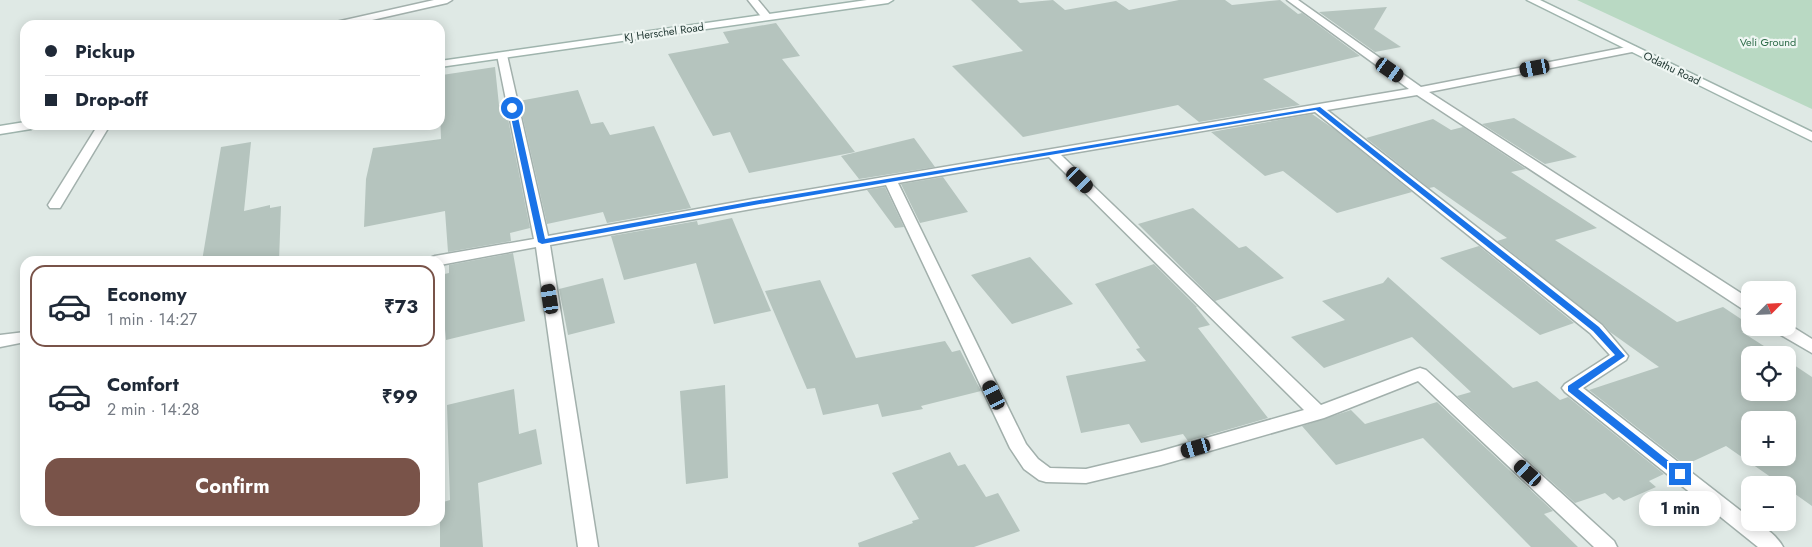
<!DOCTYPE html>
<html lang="en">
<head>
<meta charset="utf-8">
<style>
	body { margin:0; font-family:Jost,sans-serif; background:#f2f2f3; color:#1f2937; height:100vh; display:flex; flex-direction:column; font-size:19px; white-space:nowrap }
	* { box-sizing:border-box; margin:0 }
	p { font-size:16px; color:#747a83 }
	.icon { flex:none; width:28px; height:28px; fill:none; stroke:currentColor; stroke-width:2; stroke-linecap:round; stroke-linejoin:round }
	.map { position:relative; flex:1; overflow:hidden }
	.side { position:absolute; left:20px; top:256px; width:425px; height:270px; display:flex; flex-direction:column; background:#fff; border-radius:15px; box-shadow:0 2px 12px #0003 }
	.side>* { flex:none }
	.banner { position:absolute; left:20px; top:20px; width:425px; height:110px; border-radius:15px; box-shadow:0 2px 12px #0003; display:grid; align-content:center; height:110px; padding:0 25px; background:#fff }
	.needle { width:32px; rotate:66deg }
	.tools { position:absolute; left:1741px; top:281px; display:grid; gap:10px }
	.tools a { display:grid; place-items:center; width:55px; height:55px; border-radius:10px; background:#fff; box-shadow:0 2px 12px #0003; font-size:25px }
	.end { position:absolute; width:22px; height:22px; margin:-11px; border:6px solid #1a73e8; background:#fff; box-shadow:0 0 0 2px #fff }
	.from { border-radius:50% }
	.bubble { position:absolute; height:35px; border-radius:15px; background:#fff; box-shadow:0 2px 12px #0003; font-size:16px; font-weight:700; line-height:35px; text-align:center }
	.car { position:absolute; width:15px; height:30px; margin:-15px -8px; border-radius:6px; box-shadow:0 0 4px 1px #0007; background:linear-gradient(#222 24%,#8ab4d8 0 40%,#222 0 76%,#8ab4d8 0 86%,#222 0) }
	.banner b { display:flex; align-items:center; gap:18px; height:48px; font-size:19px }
	.banner b+b { border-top:1px solid #e0e1e3 }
	.banner i { width:12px; height:12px; background:#1f2937 }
	ul { padding:9px 0 0; list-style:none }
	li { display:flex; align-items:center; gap:15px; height:82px; margin:0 10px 8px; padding:0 15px; border:2px solid transparent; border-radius:15px }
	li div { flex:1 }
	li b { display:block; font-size:19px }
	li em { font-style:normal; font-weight:700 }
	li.selected { border-color:#795349 }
	li>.icon { width:45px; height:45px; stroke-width:1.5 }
	.primary-button { display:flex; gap:10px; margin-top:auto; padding:10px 25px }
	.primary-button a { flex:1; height:58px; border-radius:15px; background:#795349; color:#fff; font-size:20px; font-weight:700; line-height:58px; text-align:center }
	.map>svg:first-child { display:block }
	.green { fill:#b9d9c3 }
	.building { fill:#b5c4be; fill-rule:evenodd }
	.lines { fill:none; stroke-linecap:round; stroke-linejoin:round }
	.minor-casing { stroke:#a2b0ac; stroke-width:3 }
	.secondary-casing { stroke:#9fb4ad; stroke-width:3 }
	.minor { fill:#fff; fill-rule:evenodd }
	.secondary { fill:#fff; fill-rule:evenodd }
	.route { fill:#1a73e8 }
	.labels { text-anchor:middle; stroke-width:4.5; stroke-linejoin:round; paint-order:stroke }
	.far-street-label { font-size:11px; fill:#213833; stroke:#eff6f3 }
	.far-park-label { font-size:11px; fill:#2e6c49; stroke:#eff6f3 }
</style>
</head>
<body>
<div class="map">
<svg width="1812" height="547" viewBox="0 0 1812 547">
	<rect width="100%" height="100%" fill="#dfe9e5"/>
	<path class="green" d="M1577 0H1812V109Z"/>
	<path class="building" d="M971 0H1017L1020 3 1053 0 1065 10 1116 1 1129 10 1179 0H1225L1232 5 1280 0 1298 14 1302 13 1360 56 1263 79 1300 105 1199 122 1178 105 1023 137 952 66 1023 51Z
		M1387 7 1374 29 1401 47 1375 52 1319 12Z
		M776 23 800 56 782 59 855 152 749 173 730 132 713 136 668 54 729 43 723 32Z
		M495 67 499 105 505 104 530 228 510 233 511 241 448 252 445 211 364 227 366 179 373 148 441 139 440 109 443 108 442 75Z
		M578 90 591 124 603 122 610 135 654 126 691 208 607 223 603 212 547 224 519 101Z
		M1312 114 1334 129 1412 192 1337 213 1283 171 1265 176 1211 132Z
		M1514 118 1577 157 1545 164 1482 124Z
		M1433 119 1451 130 1463 127 1526 169 1511 172 1597 228 1555 240 1677 322 1723 307 1750 325V328H1754L1742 332 1778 355H1750V392H1788V361L1812 377V506L1788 489V485H1782L1726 446 1685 465 1589 390 1659 367 1610 332 1603 324 1497 241 1507 238 1434 187 1429 188 1366 138ZM1750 420H1788V458H1750Z
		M914 138 935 167 859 179 841 156Z
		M251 142 244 211 270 205V208L281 206 279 261H202L221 147Z
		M943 177 968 212 920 223 901 184Z
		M885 187 904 227 895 228 867 190Z
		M1193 208 1239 248 1246 246 1284 278 1215 301 1138 224Z
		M732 218 771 311 714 324 696 263 624 280 611 236 697 221 698 225Z
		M1479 246 1574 323 1540 335 1440 258Z
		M513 253 525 321 446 340 440 275 449 273V265Z
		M1030 257 1073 304 1012 324 971 275Z
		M1154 264 1197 307H1196L1210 325 1198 328 1268 418 1188 441 1183 434 1141 443 1129 424 1081 433 1066 376 1146 361 1136 349 1140 348 1095 284Z
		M1388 277 1513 388 1537 381 1560 400 1568 397 1664 474 1649 481 1656 487 1624 501 1619 497 1613 500 1605 493 1575 503 1457 396 1471 392 1412 337 1324 368 1291 337 1345 320 1322 301 1383 283Z
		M603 278 615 323 568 335 559 289Z
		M820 280 856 358 945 341 952 352 960 350 981 391 921 406 923 409 882 417 878 404 823 415 815 388 807 389 765 291Z
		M725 385 728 478 686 484 680 391Z
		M514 389 519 434 536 429 542 464 478 483 483 547H440V503L450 500 447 405Z
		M1437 402 1553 511 1544 514 1578 547H1531L1423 438 1336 465 1302 426 1351 410 1365 424Z
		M950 452 958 466 965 464 986 497 998 493 1020 531 974 547H859L858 543 913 523 912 521 919 519 892 473Z"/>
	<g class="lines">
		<defs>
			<path id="minor" d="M434 0H452L447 3 350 25H331L336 22Z
				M748 0H758L772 17 771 19H763Z
				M1287 0H1298L1421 87 1632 46 1636 47 1637 49 1636 51 1632 52 1429 92 1750 299V311L1744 310 1417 95 1327 110 1602 325 1628 356 1626 360 1583 388 1750 518V522C1761 522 1778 537 1783 547H1758L1565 392 1562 388 1565 384 1610 355 1590 333 1315 112 1061 155 1321 405 1414 370 1420 368 1426 370 1614 541 1617 547H1594L1418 381 1324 418 1161 465 1086 483 1046 482 1039 480 1024 469 1010 448 886 185 550 245 598 547H578L536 247 440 265V261H428L430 258 435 256 534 239 497 55 498 53H506L507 55 548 236 753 199 1409 89ZM1049 157 1304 410 1161 451 1086 469 1050 468 1038 459 1026 444 898 183Z
				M98 125H110L60 208H50L48 205Z
				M1788 324 1812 339V353L1776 332 1774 328H1788Z
				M25 332V342L0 347V335Z"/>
			<path id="secondary" d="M867 0H893L888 3 440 67V61Z
				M1527 0H1540L1812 132V141Z
				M25 122V125H37L31 129 0 134V126Z"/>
		</defs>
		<use href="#minor" class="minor-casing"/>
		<use href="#secondary" class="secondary-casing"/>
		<use href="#minor" class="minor"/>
		<use href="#secondary" class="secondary"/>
	</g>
	<path class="route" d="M512 106 516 108 545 239 754 201 1320 107 1599 327 1625 356 1578 389 1685 474 1680 478 1676 477 1568 391V386L1615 355 1593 331 1316 110 754 205 542 244 538 242 509 108Z"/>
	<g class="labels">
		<g class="far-street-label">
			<text transform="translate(664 32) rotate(-8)" y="4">KJ Herschel Road</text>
			<text transform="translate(1672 68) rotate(26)" y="4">Odathu Road</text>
		</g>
		<g class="far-park-label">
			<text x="1768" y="46">Veli Ground</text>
		</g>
	</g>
</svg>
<div class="tools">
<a><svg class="needle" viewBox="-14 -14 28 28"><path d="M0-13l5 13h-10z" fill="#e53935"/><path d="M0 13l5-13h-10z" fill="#747a83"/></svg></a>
<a><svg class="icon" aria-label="locate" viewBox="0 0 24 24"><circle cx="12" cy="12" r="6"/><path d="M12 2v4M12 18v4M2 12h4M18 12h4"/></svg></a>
<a>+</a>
<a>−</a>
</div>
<i class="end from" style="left:512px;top:108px"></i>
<i class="end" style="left:1680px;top:474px"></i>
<div class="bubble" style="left:1639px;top:491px;width:82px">1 min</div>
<i class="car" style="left:1535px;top:68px;rotate:259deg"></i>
<i class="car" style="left:1390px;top:70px;rotate:125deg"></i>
<i class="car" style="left:1080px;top:180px;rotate:134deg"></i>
<i class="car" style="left:550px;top:299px;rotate:351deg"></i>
<i class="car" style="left:994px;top:395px;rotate:334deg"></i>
<i class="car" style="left:1196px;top:448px;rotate:254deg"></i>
<i class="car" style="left:1528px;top:473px;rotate:312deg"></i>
<div class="banner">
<b><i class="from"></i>Pickup</b>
<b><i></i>Drop-off</b>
</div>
<section class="side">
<ul>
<li class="selected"><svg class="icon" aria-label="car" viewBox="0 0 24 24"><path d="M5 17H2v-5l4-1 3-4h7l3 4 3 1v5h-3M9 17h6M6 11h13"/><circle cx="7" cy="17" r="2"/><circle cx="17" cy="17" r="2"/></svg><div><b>Economy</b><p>1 min · 14:27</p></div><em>₹73</em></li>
<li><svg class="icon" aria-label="car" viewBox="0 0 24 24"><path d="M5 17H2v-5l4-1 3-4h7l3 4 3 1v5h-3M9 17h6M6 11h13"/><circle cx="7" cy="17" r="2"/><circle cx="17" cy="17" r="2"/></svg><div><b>Comfort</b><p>2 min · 14:28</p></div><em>₹99</em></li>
</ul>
<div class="primary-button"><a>Confirm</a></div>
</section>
</div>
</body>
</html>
